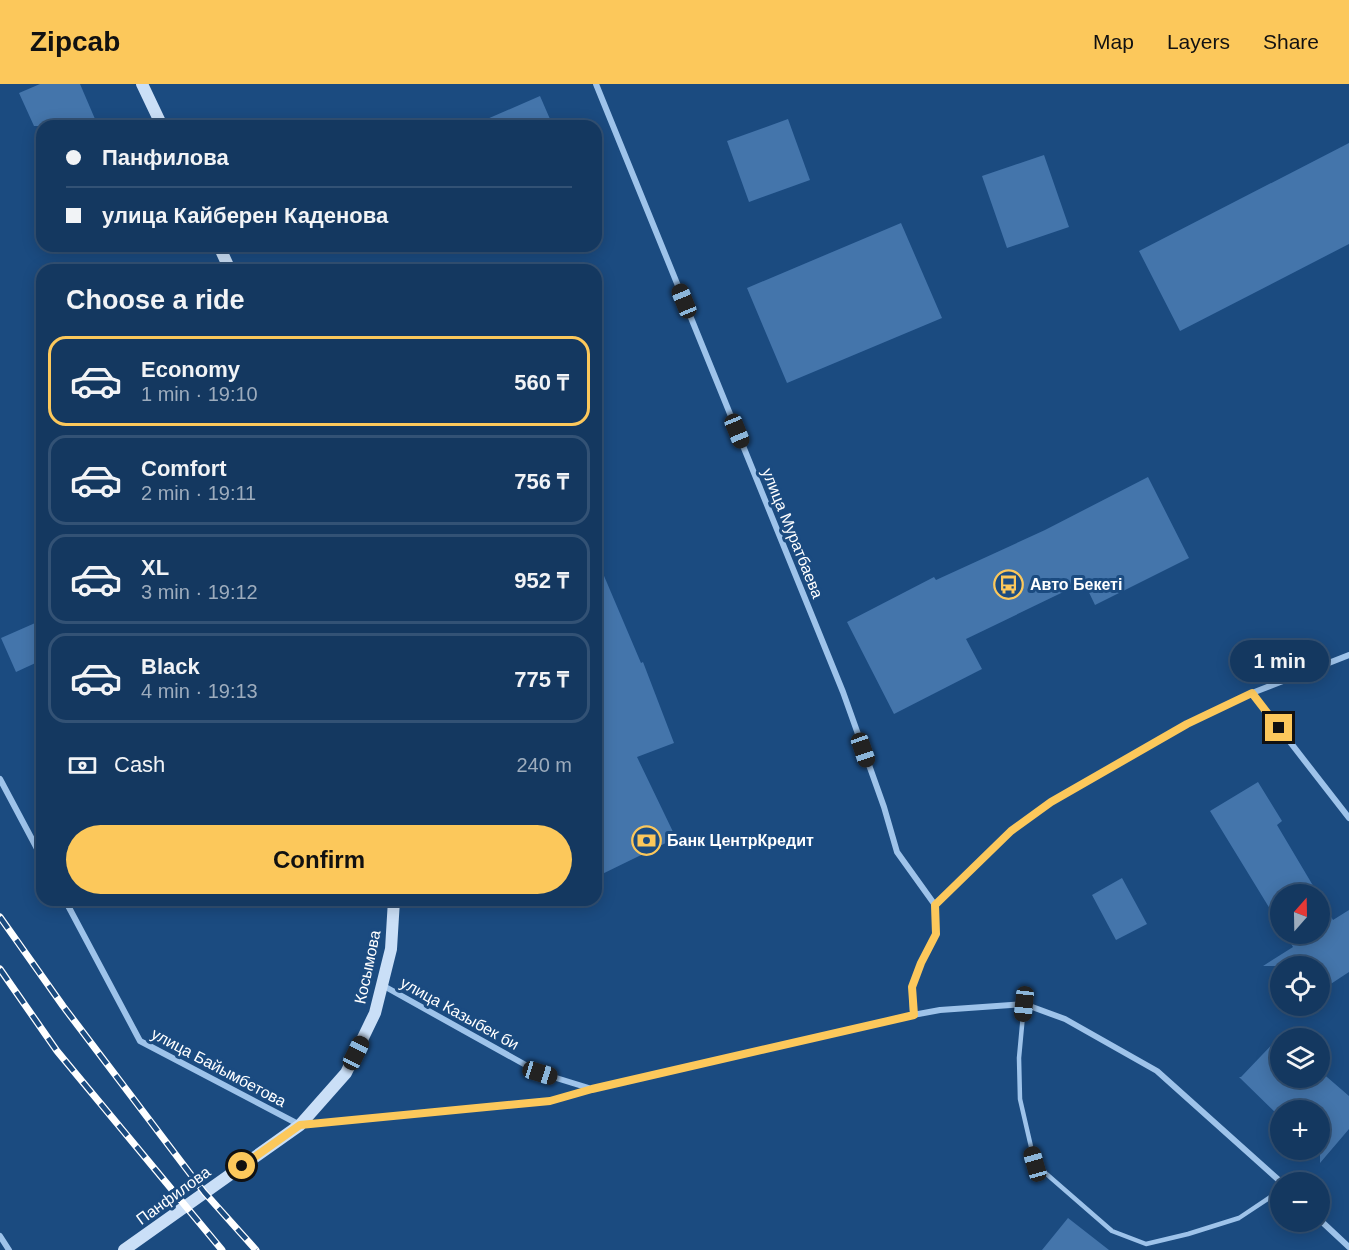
<!DOCTYPE html>
<html lang="en">
<head>
<meta charset="utf-8">
<style>
	body { margin:0; font-family:Arial,sans-serif; background:#214369; color:#f1f3f6; height:100vh; display:flex; flex-direction:column; font-size:22px; white-space:nowrap }
	* { box-sizing:border-box; margin:0 }
	p { font-size:20px; color:#9dacbd }
	.icon { flex:none; width:33px; height:33px; fill:none; stroke:currentColor; stroke-width:2; stroke-linecap:round; stroke-linejoin:round }
	.map { position:relative; flex:1; overflow:hidden }
	.details { position:absolute; left:36px; top:180px; width:566px; height:642px; display:flex; flex-direction:column; background:#143860; border-radius:18px; box-shadow:0 3px 15px #0003,0 0 0 2px #335275 }
	.details>* { flex:none }
	.top-card { position:absolute; left:36px; top:36px; width:566px; height:132px; border-radius:18px; box-shadow:0 3px 15px #0003,0 0 0 2px #335275; display:grid; align-content:center; height:132px; padding:0 30px; background:#143860 }
	.needle { width:39px; rotate:20deg }
	.tools { position:absolute; left:1270px; top:800px; display:grid; gap:12px }
	.tools a { display:grid; place-items:center; width:60px; height:60px; border-radius:50%; background:#143860; box-shadow:0 3px 15px #0003,0 0 0 2px #335275; font-size:30px }
	.end { position:absolute; width:27px; height:27px; margin:-14px; border:8px solid #fcc85b; background:#111; box-shadow:0 0 0 3px #111 }
	.from { border-radius:50% }
	.bubble { position:absolute; height:42px; border-radius:21px; background:#143860; box-shadow:0 3px 15px #0003,0 0 0 2px #335275; font-size:20px; font-weight:800; line-height:42px; text-align:center }
	.car { position:absolute; width:18px; height:36px; margin:-18px -9px; border-radius:8px; box-shadow:0 0 4px 2px #0007; background:linear-gradient(#222 24%,#8ab4d8 0 40%,#222 0 76%,#8ab4d8 0 86%,#222 0) }
	.top-card b { display:flex; align-items:center; gap:21px; height:57px; font-size:22px }
	.top-card b+b { border-top:2px solid #335275 }
	.top-card i { width:15px; height:15px; background:#f1f3f6 }
	ul { padding:0; list-style:none }
	li { display:flex; align-items:center; gap:18px; height:90px; margin:0 12px 9px; padding:0 18px; border:3px solid #335275; border-radius:18px }
	li div { flex:1 }
	li b { display:block; font-size:22px }
	li em { font-style:normal; font-weight:800 }
	li.current { border-color:#fcc85b }
	li>.icon { width:54px; height:54px; stroke-width:1.5 }
	h2 { padding:0 30px; font-size:27px; line-height:72px }
	.pay { display:flex; align-items:center; gap:15px; height:66px; padding:0 30px; font-size:22px }
	.pay p { margin-inline-start:auto }
	.cta { display:flex; gap:12px; margin-top:auto; padding:12px 30px }
	.cta a { flex:1; height:69px; border-radius:36px; background:#fcc85b; color:#111; font-size:24px; font-weight:800; line-height:69px; text-align:center }
	header { display:flex; align-items:center; gap:36px; box-sizing:border-box; height:84px; padding:0 30px; background:#fcc85b; color:#111 }
	header strong { font-size:28px }
	nav { display:flex; gap:33px; margin-inline-start:auto; font-size:21px }
	.map>svg:first-child { display:block }
	.building { fill:#4475ab }
	.lines { fill:none; stroke-linecap:round; stroke-linejoin:round }
	.lane { stroke:#9ec3ea; stroke-width:4.5 }
	.street { stroke:#9ec3ea; stroke-width:6 }
	.secondary { stroke:#cadff7; stroke-width:12 }
	.rail-casing { stroke:#fff; stroke-width:7 }
	.rail { stroke:#1b4b80; stroke-width:4.5; stroke-dasharray:14; stroke-linecap:butt }
	.route { stroke:#fcc85b; stroke-width:8 }
	.labels { text-anchor:middle; stroke-width:6; stroke-linejoin:round; paint-order:stroke }
	.street-label { font-size:16px; fill:#fff; stroke:#1b4b80 }
	.poi-label { font-size:16px; font-weight:bold; fill:#fff; stroke:#1b4b80; text-anchor:start }
</style>
</head>
<body>
<header>
<strong>Zipcab</strong>
<nav><a>Map</a><a>Layers</a><a>Share</a></nav>
</header>
<div class="map">
<svg width="1349" height="1166" viewBox="0 0 1349 1166">
	<rect width="100%" height="100%" fill="#1b4b80"/>
	<path class="building" d="M40 0H80L98 42H34L19 9Z
		M540 12 553 42H471Z
		M788 35 810 96 749 118 727 57Z
		M1349 59V160L1180 247 1139 167Z
		M1044 71 1069 143 1007 164 982 92Z
		M901 139 942 234 787 299 747 204Z
		M1148 393 1189 474 1095 521 1084 498 966 555 982 585 894 630 847 538 934 493 936 496 1045 446Z
		M596 473 641 579 643 578 674 659 637 673 676 754 596 793Z
		M42 536V576L16 588 1 554Z
		M1258 698 1282 737 1277 741 1318 810H1281V843L1210 727Z
		M1122 794 1147 840 1116 856 1092 811Z
		M1320 814 1333 836 1349 826V888L1320 907V882H1263L1293 863 1285 849H1320Z
		M1281 951V993L1320 994V987L1349 1012V1045L1320 1079V1026H1281V1034L1239 993H1241Z
		M1068 1134 1109 1166H1042Z"/>
	<g class="lines">
		<path class="lane" d="M1024 920 1019 974 1020 1015 1035 1080 1112 1147 1146 1160 1188 1150 1239 1134 1281 1106"/>
		<path class="street" d="M596 0 843 608 884 723 897 768 935 821 1011 747 1051 718 1187 640 1252 609 1349 571
			M1252 609 1349 734
			M0 695 42 774
			M65 816 140 957 300 1041 550 1017 592 1005
			M382 901 540 989 592 1005 913 931 940 926 1024 920 1065 935 1157 987 1281 1098
			M913 931 912 903 921 879 936 850 935 821
			M1320 1136 1349 1163
			M0 1152 9 1166"/>
		<path class="secondary" d="M142 0 162 42
			M219 162 230 186
			M124 1166 300 1041 346 989 375 929 391 865 394 816"/>
		<defs>
			<path id="rail" d="M0 833 63 922 204 1108 256 1166
				M0 885 57 967 222 1166"/>
		</defs>
		<use href="#rail" class="rail-casing"/>
		<use href="#rail" class="rail"/>
	</g>
	<g class="lines">
		<path class="route" d="M242 1082 300 1041 550 1017 592 1005 914 931 912 903 921 879 936 850 935 821 1011 747 1051 718 1187 640 1252 609 1279 644"/>
	</g>
	<defs>
		<symbol id="bus-ring" viewBox="-11 -11 22 22"><circle r="9.5" fill="#1b4b80" stroke="#fcc85b" stroke-width="1.5"/><path d="M-5-6H5V4H4V6H2V4H-2V6H-4V4H-5ZM-3.5-4V0h7V-4ZM-3.5 1.2v1.5H-2V1.2ZM2 1.2v1.5H3.5V1.2Z" fill="#fcc85b"/></symbol>
		<symbol id="bank-ring" viewBox="-11 -11 22 22"><circle r="9.5" fill="#1b4b80" stroke="#fcc85b" stroke-width="1.5"/><path d="M-6-4H6V4H-6ZM0-2.3a2.3 2.3 0 1 0 0 4.6a2.3 2.3 0 1 0 0-4.6Z" fill="#fcc85b"/></symbol>
	</defs>
	<g fill-rule="evenodd">
		<use href="#bus-ring" x="992" y="484" width="33" height="33"/>
		<use href="#bank-ring" x="630" y="740" width="33" height="33"/>
	</g>
	<g class="labels">
		<g class="street-label">
			<text transform="translate(793 449) rotate(68)" y="6">улица Муратбаева</text>
			<text transform="translate(367 883) rotate(-78)" y="6">Косымова</text>
			<text transform="translate(460 929) rotate(29)" y="6">улица Казыбек би</text>
			<text transform="translate(219 983) rotate(28)" y="6">улица Байымбетова</text>
			<text transform="translate(173 1111) rotate(-36)" y="6">Панфилова</text>
		</g>
		<g class="poi-label">
			<text x="1030" y="506">Авто Бекетi</text>
			<text x="667" y="762">Банк ЦентрКредит</text>
		</g>
	</g>
</svg>
<div class="tools">
<a><svg class="needle" viewBox="-14 -14 28 28"><path d="M0-13l5 13h-10z" fill="#e53935"/><path d="M0 13l5-13h-10z" fill="#9dacbd"/></svg></a>
<a><svg class="icon" aria-label="locate" viewBox="0 0 24 24"><circle cx="12" cy="12" r="6"/><path d="M12 2v4M12 18v4M2 12h4M18 12h4"/></svg></a>
<a><svg class="icon" aria-label="layers" viewBox="0 0 24 24"><path d="M12 4l9 5-9 5-9-5zM3 14l9 5 9-5"/></svg></a>
<a>+</a>
<a>−</a>
</div>
<i class="end from" style="left:242px;top:1082px"></i>
<i class="end" style="left:1279px;top:644px"></i>
<div class="bubble" style="left:1230px;top:556px;width:99px">1 min</div>
<i class="car" style="left:684px;top:217px;rotate:338deg"></i>
<i class="car" style="left:737px;top:347px;rotate:158deg"></i>
<i class="car" style="left:863px;top:666px;rotate:161deg"></i>
<i class="car" style="left:1024px;top:920px;rotate:186deg"></i>
<i class="car" style="left:356px;top:969px;rotate:26deg"></i>
<i class="car" style="left:540px;top:989px;rotate:107deg"></i>
<i class="car" style="left:1035px;top:1080px;rotate:344deg"></i>
<div class="top-card">
<b><i class="from"></i>Панфилова</b>
<b><i></i>улица Кайберен Каденова</b>
</div>
<section class="details">
<h2>Choose a ride</h2>
<ul>
<li class="current"><svg class="icon" aria-label="car" viewBox="0 0 24 24"><path d="M5 17H2v-5l4-1 3-4h7l3 4 3 1v5h-3M9 17h6M6 11h13"/><circle cx="7" cy="17" r="2"/><circle cx="17" cy="17" r="2"/></svg><div><b>Economy</b><p>1 min · 19:10</p></div><em>560 ₸</em></li>
<li><svg class="icon" aria-label="car" viewBox="0 0 24 24"><path d="M5 17H2v-5l4-1 3-4h7l3 4 3 1v5h-3M9 17h6M6 11h13"/><circle cx="7" cy="17" r="2"/><circle cx="17" cy="17" r="2"/></svg><div><b>Comfort</b><p>2 min · 19:11</p></div><em>756 ₸</em></li>
<li><svg class="icon" aria-label="car" viewBox="0 0 24 24"><path d="M5 17H2v-5l4-1 3-4h7l3 4 3 1v5h-3M9 17h6M6 11h13"/><circle cx="7" cy="17" r="2"/><circle cx="17" cy="17" r="2"/></svg><div><b>XL</b><p>3 min · 19:12</p></div><em>952 ₸</em></li>
<li><svg class="icon" aria-label="car" viewBox="0 0 24 24"><path d="M5 17H2v-5l4-1 3-4h7l3 4 3 1v5h-3M9 17h6M6 11h13"/><circle cx="7" cy="17" r="2"/><circle cx="17" cy="17" r="2"/></svg><div><b>Black</b><p>4 min · 19:13</p></div><em>775 ₸</em></li>
</ul>
<div class="pay"><svg class="icon" aria-label="cash" viewBox="0 0 24 24"><path d="M3 7h18v10H3z"/><circle cx="12" cy="12" r="2"/></svg>Cash<p>240 m</p></div>
<div class="cta"><a>Confirm</a></div>
</section>
</div>
</body>
</html>
